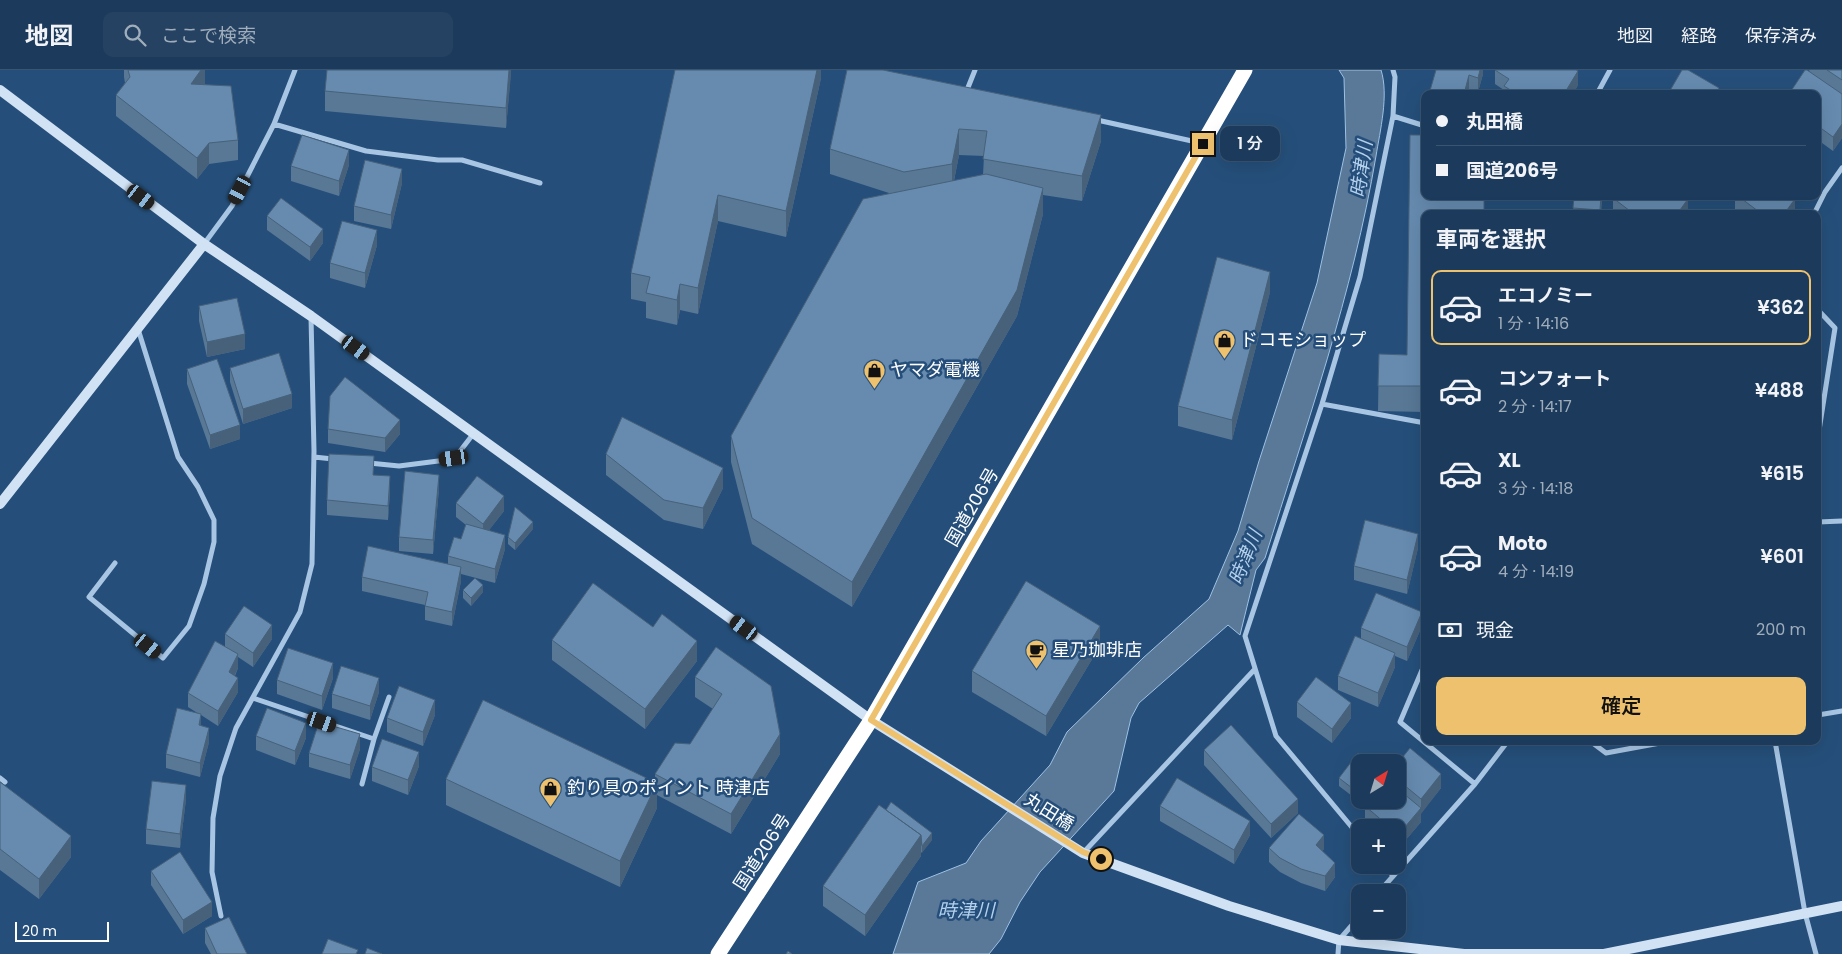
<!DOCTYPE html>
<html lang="ja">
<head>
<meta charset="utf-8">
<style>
	body { margin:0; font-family:Poppins,"Noto Sans JP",sans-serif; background:#254262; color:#f1f3f6; height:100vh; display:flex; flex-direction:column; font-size:19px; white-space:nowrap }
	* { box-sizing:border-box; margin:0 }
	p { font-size:16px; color:#a0adbb }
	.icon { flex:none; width:28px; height:28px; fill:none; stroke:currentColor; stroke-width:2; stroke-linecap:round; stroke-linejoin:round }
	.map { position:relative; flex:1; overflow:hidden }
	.panel { position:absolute; left:1421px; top:140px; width:400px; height:535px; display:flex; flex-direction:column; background:#1c3b5c; border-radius:10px; box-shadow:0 5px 20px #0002,0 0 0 1px #3a5572 }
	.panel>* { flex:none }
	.hud { position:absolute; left:1421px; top:20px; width:400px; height:110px; border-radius:10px; box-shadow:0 5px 20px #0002,0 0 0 1px #3a5572; display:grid; align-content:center; height:110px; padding:0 15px; background:#1c3b5c }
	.needle { width:32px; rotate:38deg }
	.fabs { position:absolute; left:1351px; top:684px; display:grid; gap:10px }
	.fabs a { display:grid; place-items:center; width:55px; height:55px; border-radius:10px; background:#1c3b5c; box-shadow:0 5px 20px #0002,0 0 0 1px #3a5572; font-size:25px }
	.scale { position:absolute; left:15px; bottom:12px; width:94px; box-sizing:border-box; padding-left:5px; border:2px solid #fff; border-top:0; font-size:14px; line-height:18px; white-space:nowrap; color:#fff; -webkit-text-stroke:4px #254f7a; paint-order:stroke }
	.end { position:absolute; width:22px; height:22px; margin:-11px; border:6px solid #edc16d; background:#111; box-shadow:0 0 0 2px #111 }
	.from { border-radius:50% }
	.bubble { position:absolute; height:35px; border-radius:10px; background:#1c3b5c; box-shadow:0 5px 20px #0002,0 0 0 1px #3a5572; font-size:16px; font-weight:600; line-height:35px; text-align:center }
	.car { position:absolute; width:15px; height:30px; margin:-15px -8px; border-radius:6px; box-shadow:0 0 4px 1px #0007; background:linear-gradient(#222 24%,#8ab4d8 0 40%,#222 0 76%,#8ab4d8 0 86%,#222 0) }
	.hud b { display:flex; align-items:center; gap:18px; height:48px; font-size:19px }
	.hud b+b { border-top:1px solid #3a5572 }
	.hud i { width:12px; height:12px; background:#f1f3f6 }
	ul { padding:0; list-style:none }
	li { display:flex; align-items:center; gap:15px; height:75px; margin:0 10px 8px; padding:0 5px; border:2px solid transparent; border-radius:10px }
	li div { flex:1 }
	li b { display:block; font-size:19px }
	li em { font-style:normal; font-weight:600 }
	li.current { border-color:#edc16d }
	li>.icon { width:45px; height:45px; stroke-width:1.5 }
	h2 { padding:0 15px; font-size:22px; line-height:60px }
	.pay { display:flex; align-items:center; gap:12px; height:55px; padding:0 15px; font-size:19px }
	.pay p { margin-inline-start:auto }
	.button { display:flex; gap:10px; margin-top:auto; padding:10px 15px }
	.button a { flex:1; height:58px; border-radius:10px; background:#edc16d; color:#111; font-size:20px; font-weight:600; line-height:58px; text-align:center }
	header { display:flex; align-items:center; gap:30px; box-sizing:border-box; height:70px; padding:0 25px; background:#1c3b5c; border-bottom:1px solid #3a5572 }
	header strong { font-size:24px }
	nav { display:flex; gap:28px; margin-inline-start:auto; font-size:18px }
	.search { width:350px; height:45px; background:#254262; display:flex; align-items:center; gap:12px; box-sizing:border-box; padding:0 18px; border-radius:10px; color:#a0adbb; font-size:19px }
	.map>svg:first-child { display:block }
	.water { fill:#5a7898; stroke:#9dc2e4 }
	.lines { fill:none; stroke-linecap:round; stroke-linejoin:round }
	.street { stroke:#a8c6e4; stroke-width:5 }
	.secondary { stroke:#d1e2f4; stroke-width:10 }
	.highway { stroke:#fff; stroke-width:15 }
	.wall { fill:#587896; fill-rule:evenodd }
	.shaded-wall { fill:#47617a }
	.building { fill:#668baf; stroke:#47617a }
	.route { stroke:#edc16d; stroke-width:6 }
	.labels { text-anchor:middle; stroke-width:5; stroke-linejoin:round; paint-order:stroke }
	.poi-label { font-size:18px; fill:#fff; stroke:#254f7a; text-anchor:start }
	.street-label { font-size:18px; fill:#fff; stroke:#254f7a }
	.water-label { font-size:19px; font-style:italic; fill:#b3d0ec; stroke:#254f7a }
</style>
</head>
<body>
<header>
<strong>地図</strong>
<div class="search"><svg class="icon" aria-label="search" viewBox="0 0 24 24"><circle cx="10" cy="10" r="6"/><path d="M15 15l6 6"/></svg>ここで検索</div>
<nav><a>地図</a><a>経路</a><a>保存済み</a></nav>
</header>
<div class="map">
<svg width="1842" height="884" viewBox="0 0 1842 884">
	<rect width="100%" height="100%" fill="#254f7a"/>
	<path class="water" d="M1339 0H1381C1389 25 1380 61 1376 86 1353 223 1306 356 1265 488L1256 500 1240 565 1228 555 1139 633 1131 648 1114 721 1040 802 1020 832 1001 869 989 884H893L918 812 966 793 981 771 1050 695 1067 662 1143 588 1209 529 1238 461 1259 391 1317 213 1346 78 1344 8Z"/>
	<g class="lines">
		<path class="street" d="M1393 0 1395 7 1393 46 1425 56
			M967 20 975 0
			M1597 24 1610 0
			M1097 50 1201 73
			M274 54 366 81 438 90H462L540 113
			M1814 144 1825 122 1842 98
			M204 174 232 136 274 54 295 0
			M1818 240 1835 258 1818 367
			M1322 334 1425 353
			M314 387 333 389
			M369 393 399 396 454 389 474 363
			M1818 452 1842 451
			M115 493 89 527 163 588 189 556 204 514 214 472V450L198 417 178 387 138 259
			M1425 593 1400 652 1475 714
			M253 628 374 669
			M1818 645 1842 641
			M1590 671 1606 683 1671 671
			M1775 671 1805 843 1816 884
			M0 708 5 712
			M362 714 374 669 389 627
			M1360 767 1276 666 1245 566 1322 334 1360 207 1393 46
			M1083 783 1255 599
			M1384 795 1393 806
			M1379 822 1475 714 1508 671
			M221 846 212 802 213 748 220 706 236 658 300 542 312 494 314 381 311 247
			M1338 884 1339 870 1360 846"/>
		<path class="secondary" d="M0 20 204 174 311 246 871 650 1083 783 1229 836 1339 870 1464 884H1604L1842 836
			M0 434 204 174"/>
		<path class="highway" d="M718 884 871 650 1245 0"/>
	</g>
	<path class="wall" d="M124 0H205V14L238 70V90L209 94 197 109 116 46V25L125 13 124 7Z
		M511 0 506 58 325 41V21Z
		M821 0V8L786 167 718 151 698 244 680 240 677 255 646 248V232L631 229V203Z
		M847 0 1101 71 1082 131 1043 125V144L1017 246 852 537 752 474 731 392V366L889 123 830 104V79ZM959 85 984 86 983 105 954 111Z
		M1436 0H1483V4L1478 22 1469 19Z
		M1495 0 1578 15 1573 24H1504V20L1495 14Z
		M1809 0H1842V68L1833 81 1818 70V24Z
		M349 95 339 126 291 111V96Z
		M402 113 391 159 354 151V136Z
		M1574 126H1602L1601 144H1573Z
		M1735 126H1792L1795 143 1742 144 1735 139Z
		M1613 128 1688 129V144H1615L1613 142Z
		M1425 144V342L1378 341 1379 284 1407 285Z
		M267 146 323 173 310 191 267 160Z
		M377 175 365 218 330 208V193Z
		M1270 222 1232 370 1178 356V336Z
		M199 236 245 279 207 287 199 251Z
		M230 298 292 338 243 354 230 312Z
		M187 299 240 369 210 379 187 314Z
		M328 359 400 364 385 382 328 373Z
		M606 384 723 418 703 459 664 450 606 405Z
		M373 405 390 421 388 450 327 445V430Z
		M439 419 433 484 399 481V467Z
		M456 433 504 441 489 460 505 479 495 513 461 504V511L452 556 425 550V535L362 521V507L448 494V486L461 469 466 455 456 447Z
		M533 459 515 480 508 474V467Z
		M1418 478 1407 524 1354 510V496Z
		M463 520 483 522 471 536 463 528Z
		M1422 556 1407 591 1395 586V597L1378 637 1338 620V606L1361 568V558Z
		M653 557 697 591 645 659 552 590V570Z
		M225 564 272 569 253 597 238 587V598L235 606 238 622 218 656 201 645V656L209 672 200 707 166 698V684L199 644 188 637V623L225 577Z
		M1100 576 1046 666 972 622V601Z
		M716 577 780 684 731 764 657 725V738L620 817 446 735V709L655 712V704L690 674 713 639 695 627V607Z
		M333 608 322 640 277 624V610Z
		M379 622 370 650 332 638V624Z
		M1297 632 1351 648 1332 673 1297 647Z
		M435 645 423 676 387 662V648Z
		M256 666 306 668 295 695 256 680Z
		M360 679 350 709 309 697V683Z
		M1204 680 1298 743 1271 768 1204 695Z
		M1369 692 1356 729 1339 716V708Z
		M1398 693 1441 718 1421 743V752L1399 778 1398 777V758H1373L1365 751V736L1398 730Z
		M419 696 408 725 372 711V697Z
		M0 712 71 787 39 829 0 800Z
		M186 729 180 778 146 774V759Z
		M1160 736 1250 765 1234 794 1160 751Z
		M932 770 921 783V786L865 866 823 836V816Z
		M1269 778 1324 779 1322 781 1335 807 1325 821 1301 813 1280 802 1269 792Z
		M151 801 212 846 183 864 151 815Z
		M205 858 247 884H211L205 873Z"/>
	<path class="shaded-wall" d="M201 0H205V16L191 14Z
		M509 0H511V5L506 58V38Z
		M817 0H821V8L786 167V141Z
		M1480 0H1483V4L1478 22V8Z
		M1578 1V15L1573 24H1564Z
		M1469 5V19L1468 24H1464Z
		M1101 45V71L1082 131V106Z
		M1842 54V68L1833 81V67Z
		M959 59V85L952 120V94Z
		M209 73V94L197 109V88Z
		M349 80V95L339 126V111Z
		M402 99V113L391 159V145Z
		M1043 118V144L1017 246 852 537V512Z
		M718 125V151L698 244V218Z
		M1601 126H1602L1600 144Z
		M1688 129V144H1677Z
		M1795 129V143L1784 144Z
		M323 159V173L310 191V177Z
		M377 160V175L365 218V203Z
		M1270 202V222L1232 370V350Z
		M680 214V240L677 255V230Z
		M245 264V279L207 287V272Z
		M292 324V338L243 354V339Z
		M400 350V364L385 382V368Z
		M240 355V369L210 379V365Z
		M723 398V418L703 459V438Z
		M439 405V419L433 484V470Z
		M390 406V421L388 450V436Z
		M504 426V441L483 468V454Z
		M533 452V459L515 480V473Z
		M1418 464V478L1407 524V510Z
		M505 465V479L495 513V499Z
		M461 497V511L452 556V542Z
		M483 515V522L471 536V528Z
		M1422 542V556L1407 591V577Z
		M272 555V569L253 597V583Z
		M1100 556V576L1046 666V646Z
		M697 571V591L645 659V639Z
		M1395 583V597L1378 637V623Z
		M238 584V598L229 617V602Z
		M333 593V608L322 640V626Z
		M238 608V622L218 656V641Z
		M379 608V622L370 650V636Z
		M435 630V645L423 676V662Z
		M1351 633V648L1332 673V659Z
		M201 644V659L199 655Z
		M306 653V668L295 695V681Z
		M209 658V672L200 707V693Z
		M360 664V679L350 709V695Z
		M780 664V684L731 764V744Z
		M419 682V696L408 725V710Z
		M1441 704V718L1421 744V729Z
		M657 713V738L620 817V791Z
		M186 715V729L180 778V764Z
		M1360 716V724L1356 729V721Z
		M1298 729V743L1271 768V754Z
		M1421 738V752L1399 778V764Z
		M1250 751V765L1234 794V780Z
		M932 763V770L922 783V776Z
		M921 765V786L865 866V845Z
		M1324 765V779L1316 789V775Z
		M71 766V787L39 829V809Z
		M1335 793V807L1325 821V806Z
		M212 832V846L183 864V850Z"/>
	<path class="building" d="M128 0H201L191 14 231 16 238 70 209 73 197 88 116 25 130 7Z
		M327 0H509L506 38 325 21Z
		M675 0H817L786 141 718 125 698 218 680 214 677 230 646 223 650 207 631 203Z
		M847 0H883L1101 45 1082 106 983 89 987 61 959 59 952 94 904 102 830 79Z
		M1436 0H1480L1478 8 1469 5 1464 24H1429Z
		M1495 0H1576L1578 1 1564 24H1517L1504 16 1509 9Z
		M1682 0H1688L1719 18 1716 24H1668Z
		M1805 0H1807L1842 24V54L1833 67 1818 56V24H1789Z
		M1827 0H1842V10Z
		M302 65 349 80 339 111 291 96Z
		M1410 65H1425V126H1484V144H1425V316H1378L1379 284 1407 285Z
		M365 90 402 99 391 145 354 136Z
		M986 104 1043 118 1017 220 852 512 752 448 731 366 863 129Z
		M1574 126H1601L1600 140 1573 138Z
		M1614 126H1684L1688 129 1677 144H1634L1613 128Z
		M1738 126H1792L1795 129 1784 144H1762Z
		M281 128 323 159 310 177 267 146Z
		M1695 140 1699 144H1692Z
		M342 151 377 160 365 203 330 193Z
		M1217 187 1270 202 1232 350 1178 336Z
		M237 228 245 264 207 272 199 236Z
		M279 283 292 324 243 339 230 298Z
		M217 289 240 355 210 365 187 299Z
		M345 307 400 350 385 368 328 359 330 326Z
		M622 347 723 398 703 438 664 430 606 384Z
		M329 384 374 386 373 405 390 406 388 436 327 430Z
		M405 401 439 405 433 470 399 467Z
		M477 406 504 426 483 454 456 433Z
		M515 437 533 452 515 473 508 467Z
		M1365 450 1418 464 1407 510 1354 496Z
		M466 454 505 465 495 499 448 486 454 467 461 469Z
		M368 476 461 497 452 542 425 536 428 522 362 507Z
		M475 508 483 515 471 528 463 520Z
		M1026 511 1100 556 1046 646 972 601Z
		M593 513 653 557 662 544 697 571 645 639 552 570Z
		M1376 523 1422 542 1407 577 1361 558Z
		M244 536 272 555 253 583 225 564Z
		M1355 566 1395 583 1378 623 1338 606Z
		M215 571 238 584 229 602 238 608 218 641 188 623Z
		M716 577 771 616 780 664 731 744 655 704 675 673 690 674 722 624 695 607Z
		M288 578 333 593 322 626 277 610Z
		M341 596 379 608 370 636 332 624Z
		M1316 607 1351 633 1332 659 1297 632Z
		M399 616 435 630 423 662 387 648Z
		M483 630 657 713 620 791 446 709Z
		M177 638 201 644 199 655 209 658 200 693 166 684Z
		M267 638 306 653 295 681 256 666Z
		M319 652 360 664 350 695 309 683Z
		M1231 655 1298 729 1271 754 1204 680Z
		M382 669 419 682 408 710 372 697Z
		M1410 678 1441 704 1421 729 1398 710V693Z
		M1358 683 1369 692H1360V716L1356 721 1339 708Z
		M1177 708 1250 751 1234 780 1160 736Z
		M152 711 186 715 180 764 146 759Z
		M0 712 71 766 39 809 0 779Z
		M1398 719 1421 738 1399 764 1398 762V758H1391L1365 736 1370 730H1398Z
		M891 732 932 763 922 776 921 765 886 740Z
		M879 735 921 765 865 845 823 816Z
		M1299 744 1324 765 1316 775 1335 793 1325 806 1301 799 1280 788 1269 778Z
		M180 782 212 832 183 850 151 801Z
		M229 847 247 884H217L205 858Z
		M328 869 358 880 356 884H322Z
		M367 878 382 884H365Z
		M788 881 792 884H786Z"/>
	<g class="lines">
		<path class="route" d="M1101 789 1083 782 871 650 1203 74"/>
	</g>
	<defs>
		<symbol id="shop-pin" viewBox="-11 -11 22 30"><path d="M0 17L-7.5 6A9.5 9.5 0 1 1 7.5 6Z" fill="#edc16d" stroke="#254f7a"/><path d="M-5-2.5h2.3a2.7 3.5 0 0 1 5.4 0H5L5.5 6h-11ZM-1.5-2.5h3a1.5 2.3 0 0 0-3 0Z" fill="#111"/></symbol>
		<symbol id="cafe-pin" viewBox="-11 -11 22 30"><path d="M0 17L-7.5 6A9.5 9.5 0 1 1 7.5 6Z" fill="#edc16d" stroke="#254f7a"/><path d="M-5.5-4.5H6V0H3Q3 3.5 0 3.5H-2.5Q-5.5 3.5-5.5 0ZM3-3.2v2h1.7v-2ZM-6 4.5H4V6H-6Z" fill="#111"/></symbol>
	</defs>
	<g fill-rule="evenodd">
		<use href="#shop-pin" x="1212" y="258" width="25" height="34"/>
		<use href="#shop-pin" x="862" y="288" width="25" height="34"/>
		<use href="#cafe-pin" x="1024" y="568" width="25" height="34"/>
		<use href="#shop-pin" x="538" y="706" width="25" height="34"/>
	</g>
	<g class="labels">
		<g class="poi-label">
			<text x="1240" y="276">ドコモショップ</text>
			<text x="890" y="306">ヤマダ電機</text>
			<text x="1052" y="586">星乃珈琲店</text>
			<text x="567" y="724">釣り具のポイント 時津店</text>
		</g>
		<g class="street-label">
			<text transform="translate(972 437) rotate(-60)" y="6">国道206号</text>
			<text transform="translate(1049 742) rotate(32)" y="6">丸田橋</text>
			<text transform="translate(762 782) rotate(-57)" y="6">国道206号</text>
		</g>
		<g class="water-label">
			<text transform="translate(1361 99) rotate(-82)" y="7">時津川</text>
			<text transform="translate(1245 487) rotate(-68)" y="7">時津川</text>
			<text x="966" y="847">時津川</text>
		</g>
	</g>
</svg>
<div class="fabs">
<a><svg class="needle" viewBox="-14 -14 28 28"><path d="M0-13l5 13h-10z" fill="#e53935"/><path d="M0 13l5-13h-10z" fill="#a0adbb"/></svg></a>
<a>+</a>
<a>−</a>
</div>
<div class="scale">20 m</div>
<i class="end from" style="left:1101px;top:789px"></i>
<i class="end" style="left:1203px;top:74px"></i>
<div class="bubble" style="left:1220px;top:56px;width:60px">1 分</div>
<i class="car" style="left:240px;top:120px;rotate:208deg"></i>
<i class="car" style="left:141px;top:127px;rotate:127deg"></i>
<i class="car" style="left:356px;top:278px;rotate:126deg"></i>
<i class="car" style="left:454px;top:388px;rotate:262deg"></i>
<i class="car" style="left:744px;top:558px;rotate:306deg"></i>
<i class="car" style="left:148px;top:576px;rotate:129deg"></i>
<i class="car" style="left:322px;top:652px;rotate:109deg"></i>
<div class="hud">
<b><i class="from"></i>丸田橋</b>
<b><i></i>国道206号</b>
</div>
<section class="panel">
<h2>車両を選択</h2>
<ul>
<li class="current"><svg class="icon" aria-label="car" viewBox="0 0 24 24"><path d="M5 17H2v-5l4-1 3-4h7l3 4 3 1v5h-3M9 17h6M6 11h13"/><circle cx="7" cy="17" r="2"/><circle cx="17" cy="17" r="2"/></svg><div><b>エコノミー</b><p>1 分 · 14:16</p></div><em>¥362</em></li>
<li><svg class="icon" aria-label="car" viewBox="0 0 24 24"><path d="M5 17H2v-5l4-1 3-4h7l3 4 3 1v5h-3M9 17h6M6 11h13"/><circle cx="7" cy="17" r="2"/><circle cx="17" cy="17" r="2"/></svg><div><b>コンフォート</b><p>2 分 · 14:17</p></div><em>¥488</em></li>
<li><svg class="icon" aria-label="car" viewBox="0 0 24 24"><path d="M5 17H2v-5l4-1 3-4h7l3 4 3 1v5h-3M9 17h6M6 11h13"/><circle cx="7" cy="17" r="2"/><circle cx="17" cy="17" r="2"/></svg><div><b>XL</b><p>3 分 · 14:18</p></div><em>¥615</em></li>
<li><svg class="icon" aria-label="car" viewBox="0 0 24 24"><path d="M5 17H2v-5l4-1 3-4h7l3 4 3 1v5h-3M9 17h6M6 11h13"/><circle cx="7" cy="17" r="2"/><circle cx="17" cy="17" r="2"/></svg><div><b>Moto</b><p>4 分 · 14:19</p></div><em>¥601</em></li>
</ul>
<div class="pay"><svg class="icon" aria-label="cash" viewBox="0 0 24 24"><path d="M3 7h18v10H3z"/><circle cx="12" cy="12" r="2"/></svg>現金<p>200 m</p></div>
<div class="button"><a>確定</a></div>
</section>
</div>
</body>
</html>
